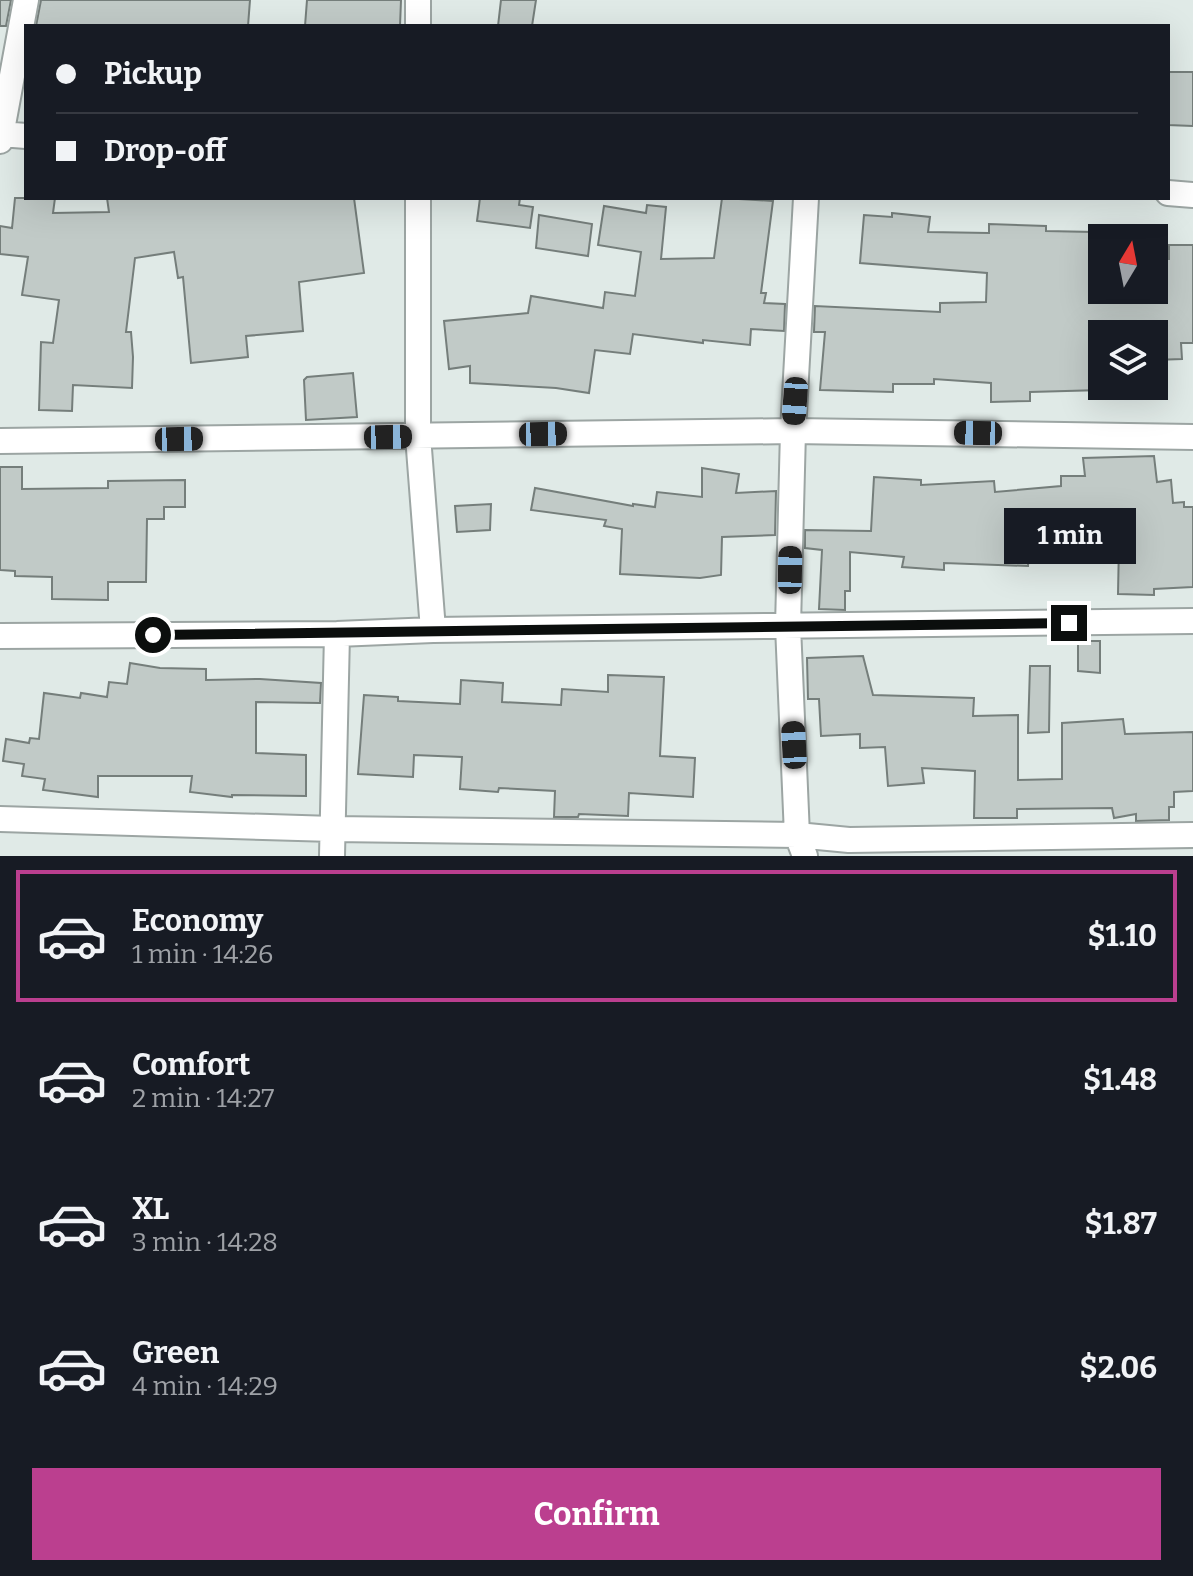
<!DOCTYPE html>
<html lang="en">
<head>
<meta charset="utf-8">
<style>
	body { margin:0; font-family:Bitter,serif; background:#242831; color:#f1f3f6; height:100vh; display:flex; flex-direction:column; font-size:30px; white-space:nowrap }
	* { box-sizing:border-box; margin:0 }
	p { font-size:26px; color:#9ea1a6 }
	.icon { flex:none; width:44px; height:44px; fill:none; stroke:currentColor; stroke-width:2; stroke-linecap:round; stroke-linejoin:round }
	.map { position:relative; height:856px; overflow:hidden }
	.details { display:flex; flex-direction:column; background:#171b24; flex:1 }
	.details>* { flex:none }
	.guide { position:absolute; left:24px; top:24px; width:1146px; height:176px; border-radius:0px; box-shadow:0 8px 32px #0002; display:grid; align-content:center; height:176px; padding:0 32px; background:#171b24 }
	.needle { width:52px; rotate:10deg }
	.controls { position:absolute; left:1088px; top:224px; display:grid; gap:16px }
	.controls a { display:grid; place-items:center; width:80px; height:80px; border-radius:0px; background:#171b24; box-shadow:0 8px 32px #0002; font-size:40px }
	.end { position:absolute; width:36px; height:36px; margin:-18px; border:10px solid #0b0e0d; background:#fff; box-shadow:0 0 0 4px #fff }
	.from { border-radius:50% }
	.bubble { position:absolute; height:56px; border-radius:0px; background:#171b24; box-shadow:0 8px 32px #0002; font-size:26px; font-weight:700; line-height:56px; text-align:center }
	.car { position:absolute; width:24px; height:48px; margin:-24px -12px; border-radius:10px; box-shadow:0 0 6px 2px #0007; background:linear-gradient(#222 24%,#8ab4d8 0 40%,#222 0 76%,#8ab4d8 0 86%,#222 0) }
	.guide b { display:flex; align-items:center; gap:28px; height:76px; font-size:30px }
	.guide b+b { border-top:2px solid #363941 }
	.guide i { width:20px; height:20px; background:#f1f3f6 }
	ul { padding:14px 0 0; list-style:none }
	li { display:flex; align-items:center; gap:24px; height:132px; margin:0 16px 12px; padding:0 16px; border:4px solid transparent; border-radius:0px }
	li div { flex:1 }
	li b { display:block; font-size:30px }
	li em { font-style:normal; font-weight:700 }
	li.selected { border-color:#bb3f8f }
	li>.icon { width:72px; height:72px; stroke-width:1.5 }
	.cta { display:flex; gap:16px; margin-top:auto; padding:16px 32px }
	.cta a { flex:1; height:92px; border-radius:0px; background:#bb3f8f; color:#fff; font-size:32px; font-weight:700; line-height:92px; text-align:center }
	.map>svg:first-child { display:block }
	.building { fill:#c1cac7; stroke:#757e7b; stroke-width:2 }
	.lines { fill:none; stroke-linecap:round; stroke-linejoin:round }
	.street-casing { stroke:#9ca5a3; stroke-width:28 }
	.street { stroke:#fff; stroke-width:24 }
	.route { stroke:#0b0e0d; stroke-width:10 }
</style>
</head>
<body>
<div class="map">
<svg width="1193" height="856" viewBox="0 0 1193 856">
	<rect width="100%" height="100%" fill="#e0eae7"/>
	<path class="building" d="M0 0H11L6 26H0Z
		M41 0H250L248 26H36Z
		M307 0H401L400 26H305Z
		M501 0H536L532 26H498Z
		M1168 72H1193V126L1168 125Z
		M15 198H55L53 213 109 212 107 198H354L364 273 299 282 303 331 246 336 248 357 191 363 183 277 178 278 174 252 135 258 126 332H131L133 357 132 388 73 385 72 411 39 410 41 342 53 343 59 300 22 295 28 257 0 254V226L12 228Z
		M480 198H520L519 205 533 207 530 228 477 221Z
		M722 198 773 201 761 293H766L764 303 785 304 784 331 751 329 750 345 703 340V343L633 334 630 354 595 350 589 393 556 388 470 383V366L449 369 444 321 528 313 531 296 603 308 605 292 635 296 641 252 598 245 604 206 646 213 647 205 666 207 661 259 714 258Z
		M892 213 930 217 928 232 989 233V224L1046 226V231L1094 232 1093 275H1096V295L1146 298V290H1154V276H1164L1165 259H1169V245H1193V343H1181L1182 359 1154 360V334H1102V390L1030 392V401L991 402V383L934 379V384H893V392L820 390 825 332H814L815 306 940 312V303L986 302 987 273 860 263 864 215 892 217Z
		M539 215 592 224 588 256 536 248Z
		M353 373 357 417 306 420 304 380 307 377Z
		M1154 456 1157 482 1171 480 1173 503 1184 502V507H1193V587L1154 589V595L1118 594 1119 543 1029 546 1028 566 944 563V570L902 567 904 557 850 552V591H845V610L819 609 822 550 805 548V530L871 531 874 477 921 480V485L994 481 995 492 1061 486V476H1085L1083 458Z
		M0 467H22V489L108 488V481L185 480V507H164V519H147L146 582H108V600L52 599V577L15 576V571L0 570Z
		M702 468 739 474 736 493 776 491 775 535 722 537 721 575 700 578 620 574 622 529 604 526 606 520 531 510 535 488 633 506V504L655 507 657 492 702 497Z
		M491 504 490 530 457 532 455 506Z
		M1078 641H1100V673L1078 671Z
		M863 656 873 695 974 698 973 716 1018 715V780L1062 779V723L1123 719 1125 734 1193 732V791L1174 792V807H1169V820L1136 821V814L1114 818 1112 808 1017 809V818H974L975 771 922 768 924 783 888 786 885 747 860 748V734L821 736 819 699H808L807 658Z
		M130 663 160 668 206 669V680L260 679 321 683 320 703 256 702V753L306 755V796L232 795V797L190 792 192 776H98V797L43 790 45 779 22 776 24 764 3 761 6 739 29 743 30 738 39 739 44 693 80 698 81 693 107 697 109 682 127 684Z
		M1030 666H1050L1049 732 1028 733Z
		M608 675 664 677 660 756 695 758 693 797 629 793 628 816 579 814 578 817H554L555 791 499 788 498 792 460 789 462 757 414 755 413 777 358 774 364 695 398 697V701L460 704 461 680 503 683 502 702 561 705 562 689 608 692Z"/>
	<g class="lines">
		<defs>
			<path id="street" d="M418 26V0
				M1 134 26 136
				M0 141 26 0
				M1168 193 1193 195
				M418 198V436L433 630
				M0 441 793 431 1193 437
				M0 636 337 634 433 630 1193 621
				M0 819 333 829 797 835 849 840 1193 835
				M332 856 337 634
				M805 856 797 835 788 626 793 431 806 198"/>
		</defs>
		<use href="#street" class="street-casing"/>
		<use href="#street" class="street"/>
	</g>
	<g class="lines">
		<path class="route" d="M153 635 1069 623"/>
	</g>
</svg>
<div class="controls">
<a><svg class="needle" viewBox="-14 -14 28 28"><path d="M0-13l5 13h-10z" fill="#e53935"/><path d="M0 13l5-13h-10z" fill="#9ea1a6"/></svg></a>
<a><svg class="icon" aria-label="layers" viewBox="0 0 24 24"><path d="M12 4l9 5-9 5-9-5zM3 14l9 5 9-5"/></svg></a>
</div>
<i class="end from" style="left:153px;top:635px"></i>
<i class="end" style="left:1069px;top:623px"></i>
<div class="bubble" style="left:1004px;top:508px;width:132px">1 min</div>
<i class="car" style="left:795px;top:401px;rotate:184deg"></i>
<i class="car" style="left:978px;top:433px;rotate:271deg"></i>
<i class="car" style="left:543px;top:434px;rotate:89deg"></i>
<i class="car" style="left:388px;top:437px;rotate:89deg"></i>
<i class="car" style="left:179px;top:439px;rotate:89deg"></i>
<i class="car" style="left:790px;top:570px;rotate:1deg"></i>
<i class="car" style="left:794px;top:745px;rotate:357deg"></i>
<div class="guide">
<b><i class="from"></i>Pickup</b>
<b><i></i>Drop-off</b>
</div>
</div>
<section class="details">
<ul>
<li class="selected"><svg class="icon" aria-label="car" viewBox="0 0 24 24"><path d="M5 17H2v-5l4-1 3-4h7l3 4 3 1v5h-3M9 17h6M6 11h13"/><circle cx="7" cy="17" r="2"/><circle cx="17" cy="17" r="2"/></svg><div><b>Economy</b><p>1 min · 14:26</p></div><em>$1.10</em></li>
<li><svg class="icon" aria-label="car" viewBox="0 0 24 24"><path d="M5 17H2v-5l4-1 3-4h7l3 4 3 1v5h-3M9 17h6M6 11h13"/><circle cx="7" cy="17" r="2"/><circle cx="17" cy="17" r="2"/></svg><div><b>Comfort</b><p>2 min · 14:27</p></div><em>$1.48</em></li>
<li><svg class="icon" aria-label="car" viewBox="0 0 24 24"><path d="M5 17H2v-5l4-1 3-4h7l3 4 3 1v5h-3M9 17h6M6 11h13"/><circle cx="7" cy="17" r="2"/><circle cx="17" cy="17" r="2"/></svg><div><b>XL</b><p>3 min · 14:28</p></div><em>$1.87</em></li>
<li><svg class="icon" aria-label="car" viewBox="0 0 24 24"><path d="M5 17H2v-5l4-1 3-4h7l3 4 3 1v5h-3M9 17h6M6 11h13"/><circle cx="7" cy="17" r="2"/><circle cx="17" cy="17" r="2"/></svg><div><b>Green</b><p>4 min · 14:29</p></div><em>$2.06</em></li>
</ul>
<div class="cta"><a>Confirm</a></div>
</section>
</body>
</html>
